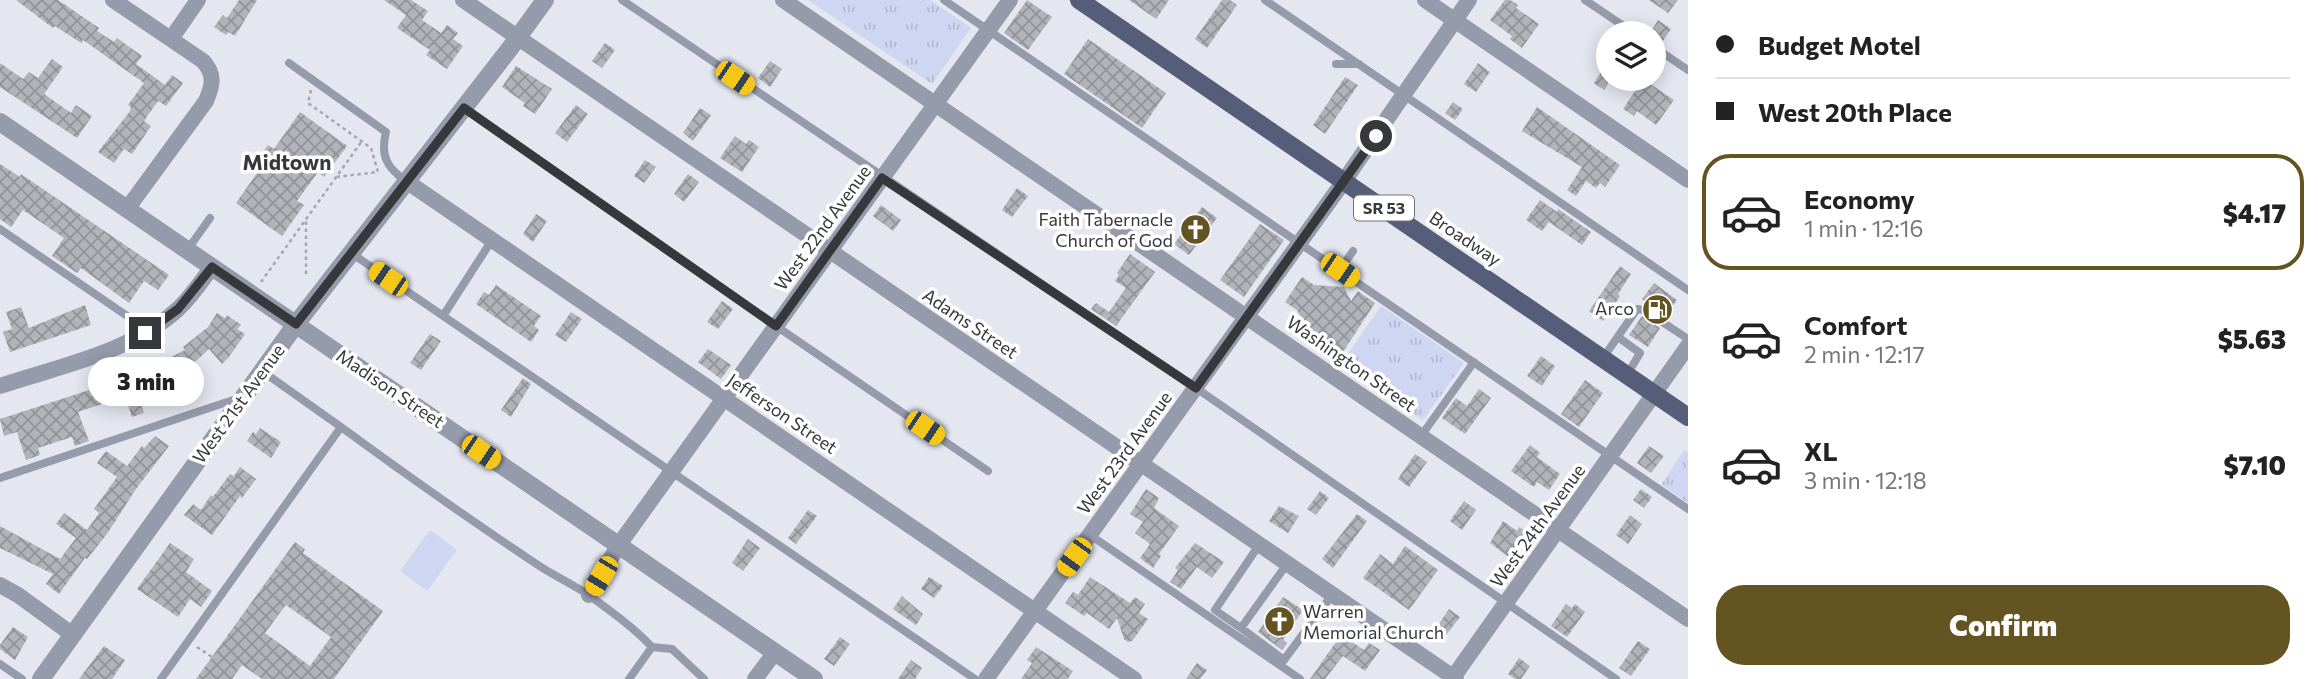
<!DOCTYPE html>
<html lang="en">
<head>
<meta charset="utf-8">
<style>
	body { margin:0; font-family:Commissioner,sans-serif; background:#f6f6f6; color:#222; height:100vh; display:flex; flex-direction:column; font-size:26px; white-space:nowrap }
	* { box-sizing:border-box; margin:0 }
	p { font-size:23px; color:#767676 }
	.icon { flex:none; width:38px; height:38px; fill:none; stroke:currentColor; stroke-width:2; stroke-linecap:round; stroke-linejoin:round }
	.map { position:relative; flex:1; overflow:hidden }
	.panel { display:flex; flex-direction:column; background:#fff; width:630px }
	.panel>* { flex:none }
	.hud { display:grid; align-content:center; height:154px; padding:0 28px; background:#fff }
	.controls { position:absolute; left:1596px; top:21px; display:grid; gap:14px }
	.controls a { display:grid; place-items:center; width:70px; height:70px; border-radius:50%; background:#fff; box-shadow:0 4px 18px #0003; font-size:35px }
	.end { position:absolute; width:32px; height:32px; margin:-16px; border:9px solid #37383c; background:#fff; box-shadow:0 0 0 4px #fff }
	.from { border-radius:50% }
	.bubble { position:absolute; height:49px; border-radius:24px; background:#fff; box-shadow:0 4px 18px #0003; font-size:23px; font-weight:800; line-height:49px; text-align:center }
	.car { position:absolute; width:21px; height:42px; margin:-21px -10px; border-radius:9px; box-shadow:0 0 5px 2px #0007; background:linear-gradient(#f5c518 24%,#345 0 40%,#f5c518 0 76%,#345 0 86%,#f5c518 0) }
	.hud b { display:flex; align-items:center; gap:24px; height:66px; font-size:26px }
	.hud b+b { border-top:2px solid #e0e0e0 }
	.hud i { width:18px; height:18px; background:#222 }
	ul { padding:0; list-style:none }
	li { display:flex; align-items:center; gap:21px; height:116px; margin:0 14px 10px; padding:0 14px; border:4px solid transparent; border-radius:28px }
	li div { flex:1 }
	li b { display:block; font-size:26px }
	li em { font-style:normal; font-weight:800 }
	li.current { border-color:#645421 }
	li>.icon { width:63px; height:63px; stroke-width:1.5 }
	.cta { display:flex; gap:14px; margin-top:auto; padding:14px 28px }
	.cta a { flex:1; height:80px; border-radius:28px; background:#645421; color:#fff; font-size:28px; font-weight:800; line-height:80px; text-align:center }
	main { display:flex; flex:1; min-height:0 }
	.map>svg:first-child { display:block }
	.grass { fill:url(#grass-tufts) }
	.garden { fill:#ced6f1 }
	.building { fill:url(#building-cross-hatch); fill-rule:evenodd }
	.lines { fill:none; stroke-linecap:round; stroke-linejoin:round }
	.path { stroke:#a6a8b0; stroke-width:2.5; stroke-dasharray:3.5 3.5; stroke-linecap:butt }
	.service { stroke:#969bab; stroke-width:8 }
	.minor { stroke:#969bab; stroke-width:16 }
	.tertiary { stroke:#969bab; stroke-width:18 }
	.primary { stroke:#555d78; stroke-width:18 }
	.route { stroke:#37383c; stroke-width:9 }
	.labels { text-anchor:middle; stroke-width:7; stroke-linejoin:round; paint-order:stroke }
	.shield { fill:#fff; stroke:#737476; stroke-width:2 }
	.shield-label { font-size:16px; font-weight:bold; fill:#37383c }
	.poi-label { font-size:18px; fill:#37383c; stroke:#fff; text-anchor:end }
	.street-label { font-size:18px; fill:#37383c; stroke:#fff }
	.quarter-label { font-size:21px; font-weight:bold; fill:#37383c; stroke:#fff }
</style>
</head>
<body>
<main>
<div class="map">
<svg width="1688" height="679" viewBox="0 0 1688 679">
	<defs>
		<pattern id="grass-tufts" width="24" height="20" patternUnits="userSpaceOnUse" patternTransform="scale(1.75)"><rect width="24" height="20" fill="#ced6f1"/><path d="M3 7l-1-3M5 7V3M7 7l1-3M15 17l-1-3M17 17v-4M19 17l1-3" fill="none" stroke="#b2b8d0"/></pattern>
		<pattern id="building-cross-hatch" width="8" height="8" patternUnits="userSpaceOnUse" patternTransform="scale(1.75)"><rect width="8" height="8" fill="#b1b3bb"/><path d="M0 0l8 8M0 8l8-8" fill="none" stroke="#919399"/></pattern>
	</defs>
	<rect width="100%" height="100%" fill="#e4e7f0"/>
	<path class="grass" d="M808 0H930L971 28 932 84Z
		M1381 306 1464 363 1423 420 1341 364Z
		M1684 450 1688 452V503L1661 485Z"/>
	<path class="garden" d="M430 530 457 550 427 591 400 571Z"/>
	<path class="building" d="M16 0H58L99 28 97 31 114 42 117 38 142 56 136 64 165 85 172 75 183 83 166 106 158 101 144 121 151 126 132 154 124 149 114 163 98 152 130 111 131 107 128 105 144 83 83 40 81 43 55 26 53 28Z
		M239 0H257L235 36 228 32 226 35 214 27 223 15 227 18Z
		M384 0H411L428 11 422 20 441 33 447 25 458 33 453 39 463 46 447 69 426 55 430 50 397 28 406 15Z
		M1027 0 1052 17 1028 50 1004 33Z
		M1129 0H1169L1156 19Z
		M1222 0H1230L1237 5 1207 48 1195 39Z
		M1505 0H1510L1518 5 1516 8 1539 24 1522 48 1510 39 1512 36 1490 20Z
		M1649 0H1678L1668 13Z
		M1658 20 1671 29 1663 41 1654 33H1650Z
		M1088 39 1166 93 1142 128 1064 74Z
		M605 43 615 50 602 68 592 61Z
		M52 59 63 67 44 94 71 113 76 105 92 116 77 138 0 87V63L23 79 29 72 38 78Z
		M770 61 782 69 770 87 758 78Z
		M1608 61V84L1604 90 1594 83Z
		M1478 63 1490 72 1476 92 1464 84Z
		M516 66 552 89 535 114 523 106 525 103 502 87Z
		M1345 77 1358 85 1325 134 1313 125Z
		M1643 79 1674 100 1656 125 1637 111 1634 116 1623 109Z
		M1453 102 1463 109 1455 120 1445 113Z
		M576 105 588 114 567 142 555 133Z
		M1537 107 1620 165 1605 187 1600 183 1596 188 1586 181 1576 196 1567 190 1582 167 1522 131Z
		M700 108 711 115 693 141 683 133Z
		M300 112 347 146 324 177 318 172 297 201 304 205 282 236 236 203 267 159 261 155 268 145 274 149Z
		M735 136 746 144 749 140 759 147 742 172 720 158Z
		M645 160 656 167 644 183 634 176Z
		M0 164 20 177 21 174 169 275 158 290 144 281 129 303 81 268 77 273 52 256 64 238 23 210 11 227 0 219Z
		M688 174 699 182 684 202 674 194Z
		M1017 188 1028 196 1012 217 1002 210Z
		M1540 200 1557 212 1558 209 1591 232 1582 245 1549 222 1542 231 1526 220Z
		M881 205 901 220 893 231 873 216Z
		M1202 207 1217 218 1189 255 1174 244Z
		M536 214 547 221 533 242 523 234Z
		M1260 224 1284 240 1244 297 1220 280Z
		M1130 254 1155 272 1116 326 1091 309 1096 303 1109 312 1126 288 1115 281 1119 275 1117 273Z
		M1620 266 1631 274 1618 294 1620 296 1603 321 1589 311Z
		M1302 277 1314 285 1344 287 1351 301 1358 291 1375 303 1337 361 1319 349 1327 338 1311 337 1297 310 1285 302Z
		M1654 283 1677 300 1665 316 1642 299Z
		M496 285 541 316 534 326 539 330 531 342 476 304 484 292 489 295Z
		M722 301 733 309 718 329 707 322Z
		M85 305 91 325 10 352 3 332 12 329 6 312 21 307 29 328Z
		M571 312 582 319 566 342 555 335Z
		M217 313 225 318 227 315 241 325 237 329 245 334 229 357 222 364 209 349 184 372 166 381 167 383 137 393 144 413 132 417 125 396 78 412 89 441 75 446 72 437 38 448 40 455 26 460 17 432 4 436 0 419 157 368 156 365 185 350 183 347 208 327Z
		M1642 316 1660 328 1648 347 1629 335Z
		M430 334 441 341 421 370 410 363Z
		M708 349 731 365 721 379 698 362Z
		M1541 356 1555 366 1542 386 1527 376Z
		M523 378 531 384 511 417 501 410Z
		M1585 380 1603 393 1579 427 1561 414Z
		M1479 389 1491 398 1465 434 1442 418 1456 398 1467 406Z
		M260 428 281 442 271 458 247 441 253 432 256 434Z
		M155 436 169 446 136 489 107 534 87 559 85 558 59 594 46 584 53 574 0 548V526L60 559 76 538 56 524 64 513 87 530 99 513 94 509 117 477 97 463 106 451 127 466 142 446 144 448Z
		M1530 445 1540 453 1537 457 1560 474 1549 490 1537 482 1534 487 1511 471Z
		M1649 446 1664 456 1651 473 1637 463Z
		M1415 454 1427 462 1409 487 1398 479Z
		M240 467 256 479 242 498 240 496 212 535 184 515 193 504 201 510 211 495 213 497 230 474 234 476Z
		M1146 489 1159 498 1154 508 1179 526 1159 554 1161 556 1153 568 1140 558 1150 544 1135 533 1143 522 1130 514Z
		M1641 489 1652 497 1644 508 1633 500Z
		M1320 491 1329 498 1316 515 1307 509Z
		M1464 501 1476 510 1462 530 1450 521Z
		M1279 506 1299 516 1288 533 1269 521Z
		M808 510 817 516 796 544 788 538Z
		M1357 514 1367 521 1333 568 1322 559Z
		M1630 515 1642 524 1628 544 1616 535Z
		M1503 521 1517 531 1519 527 1528 533 1510 558 1490 543Z
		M748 539 760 548 743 571 732 563Z
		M295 542 305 549 303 553 383 611 334 679H262L242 665 232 679H196ZM286 605 331 637 310 666 265 633Z
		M170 543 194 559 186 572 212 591 201 607 190 599 178 617 137 589Z
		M1195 543 1224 562 1212 578 1197 567 1181 589 1170 582 1178 570 1175 568Z
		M1405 546 1438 570 1409 610 1363 578 1380 554 1393 564Z
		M929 577 943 586 934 598 921 589Z
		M1090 577 1130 603 1135 597 1145 604 1139 613 1148 619 1132 641 1128 642 1124 639 1117 618 1109 629 1087 613 1084 616 1065 603 1073 592 1078 595Z
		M902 596 923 614 916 625 893 609Z
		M1283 597 1303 610 1283 640 1287 643 1282 650 1258 632Z
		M1566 604 1572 608 1575 604 1585 612 1567 637 1551 626Z
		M1449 609 1460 617 1446 635 1436 628Z
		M13 627 28 637 15 660 0 649V645Z
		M1341 635 1364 650 1369 643 1380 650 1365 671 1343 656 1325 679H1310Z
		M840 637 850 644 834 666 824 659Z
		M1638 641 1650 649 1631 676 1619 668Z
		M104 646 125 660 112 679H79Z
		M1036 647 1073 671 1068 679H1021L1032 663 1027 660Z
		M1519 658 1530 666 1521 679H1515L1508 674Z
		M911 660 922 668 915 679H898Z
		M1197 663 1207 670 1200 679H1186Z"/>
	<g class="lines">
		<path class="path" d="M311 90 308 103 371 148 378 172 336 177
			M306 274V219
			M261 282 362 141
			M197 647 212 657"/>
		<path class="service" d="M622 0 1196 388 1616 679
			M944 0 1688 509
			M1265 0 1688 290
			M1585 0 1634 33
			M1654 47 1688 70
			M289 63 386 132C380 156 387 168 406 181
			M1336 64H1359
			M464 108 776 326 988 471
			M0 229 133 320 145 333
			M188 249 210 218
			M351 253 975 679
			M1340 270 1353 251
			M443 316 492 240
			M1618 337 1640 353 1627 375
			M1603 358 1637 309 1644 310 1688 339
			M341 427C405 474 469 519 535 563 552 575 573 584 590 596 612 612 634 628 652 647L672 649 704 679
			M1421 436 1474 362
			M0 478 239 398
			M1090 535 1300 679
			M1259 545 1215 610 1241 628 1287 564
			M1241 628 1284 660 1332 595
			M0 664 22 679
			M161 679 341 427 262 371
			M629 679 652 647"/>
		<path class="minor" d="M113 0 203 61C215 74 213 85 206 101L127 209
			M463 0 1456 679
			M783 0 1688 619
			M1425 0 1688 180
			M171 39 198 0
			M406 181 1134 679
			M0 386C60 366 130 353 178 309 191 297 201 282 212 267
			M0 585 18 595 73 635
			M589 595 618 546 1010 0
			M755 679 775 652
			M986 679 1344 181 1469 0
			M1452 679 1688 346"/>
		<path class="tertiary" d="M0 122 814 679
			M41 679 296 324 511 47 545 0"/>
		<path class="primary" d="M1079 0 1688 417"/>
	</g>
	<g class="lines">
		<path class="route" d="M145 333 178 309 212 267 296 324 464 108 776 326 882 178 1196 388 1376 136"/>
	</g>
	<defs>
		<symbol id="church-disc" viewBox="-11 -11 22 22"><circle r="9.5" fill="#645421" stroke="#fff"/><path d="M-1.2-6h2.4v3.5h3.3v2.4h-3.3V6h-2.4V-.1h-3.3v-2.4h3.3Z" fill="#fff"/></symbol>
		<symbol id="fuel-disc" viewBox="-11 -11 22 22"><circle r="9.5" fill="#645421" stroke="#fff"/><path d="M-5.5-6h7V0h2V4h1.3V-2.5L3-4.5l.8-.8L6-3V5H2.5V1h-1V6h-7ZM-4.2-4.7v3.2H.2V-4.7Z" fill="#fff"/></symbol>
	</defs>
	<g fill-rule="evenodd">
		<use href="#church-disc" x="1178" y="212" width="35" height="35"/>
		<use href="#fuel-disc" x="1640" y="292" width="35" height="35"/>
		<use href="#church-disc" x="1262" y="604" width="35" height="35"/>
	</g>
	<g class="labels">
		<rect class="shield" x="1354" y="195.5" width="60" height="25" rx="5"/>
		<g class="shield-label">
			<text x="1384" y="214">SR 53</text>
		</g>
		<g class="poi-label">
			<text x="1173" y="226">Faith Tabernacle<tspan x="1173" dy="21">Church of God</tspan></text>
			<text x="1634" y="315">Arco</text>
			<text x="1303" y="618" text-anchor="start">Warren<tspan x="1303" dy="21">Memorial Church</tspan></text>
		</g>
		<g class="street-label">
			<text transform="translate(823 228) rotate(-54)" y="6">West 22nd Avenue</text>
			<text transform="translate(1465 239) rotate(34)" y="6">Broadway</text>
			<text transform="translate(970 324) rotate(34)" y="6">Adams Street</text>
			<text transform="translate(1351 364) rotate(35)" y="6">Washington Street</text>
			<text transform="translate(390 389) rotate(34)" y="6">Madison Street</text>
			<text transform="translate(239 404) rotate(-54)" y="6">West 21st Avenue</text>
			<text transform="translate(782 414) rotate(34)" y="6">Jefferson Street</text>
			<text transform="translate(1125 453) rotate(-54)" y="6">West 23rd Avenue</text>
			<text transform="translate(1538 526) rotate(-54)" y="6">West 24th Avenue</text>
		</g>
		<g class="quarter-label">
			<text x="287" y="170">Midtown</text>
		</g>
	</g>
</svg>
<div class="controls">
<a><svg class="icon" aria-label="layers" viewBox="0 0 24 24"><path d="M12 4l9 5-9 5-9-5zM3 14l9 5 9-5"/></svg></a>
</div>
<i class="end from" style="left:1376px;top:136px"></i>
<i class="end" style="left:145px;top:333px"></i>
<div class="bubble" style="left:88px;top:357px;width:116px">3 min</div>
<i class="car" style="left:735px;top:78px;rotate:124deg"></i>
<i class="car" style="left:1340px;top:270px;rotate:124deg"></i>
<i class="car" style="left:388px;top:279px;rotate:304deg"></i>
<i class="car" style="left:925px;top:428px;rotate:124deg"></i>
<i class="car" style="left:481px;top:452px;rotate:124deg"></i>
<i class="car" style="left:1074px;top:557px;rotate:216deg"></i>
<i class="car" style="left:601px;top:576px;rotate:211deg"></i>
</div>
<section class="panel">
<div class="hud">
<b><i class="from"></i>Budget Motel</b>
<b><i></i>West 20th Place</b>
</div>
<ul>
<li class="current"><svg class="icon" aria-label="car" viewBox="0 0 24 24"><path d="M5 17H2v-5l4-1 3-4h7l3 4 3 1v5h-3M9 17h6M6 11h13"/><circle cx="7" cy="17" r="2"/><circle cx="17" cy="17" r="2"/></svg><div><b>Economy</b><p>1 min · 12:16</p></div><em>$4.17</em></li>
<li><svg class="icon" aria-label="car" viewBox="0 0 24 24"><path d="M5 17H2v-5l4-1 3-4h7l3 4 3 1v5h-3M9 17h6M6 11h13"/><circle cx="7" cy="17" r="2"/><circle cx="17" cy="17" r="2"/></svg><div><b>Comfort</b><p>2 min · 12:17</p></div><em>$5.63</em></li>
<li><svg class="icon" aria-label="car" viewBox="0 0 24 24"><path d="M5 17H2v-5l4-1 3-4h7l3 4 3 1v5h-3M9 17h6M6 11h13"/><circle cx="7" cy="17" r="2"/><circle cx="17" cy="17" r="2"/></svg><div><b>XL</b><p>3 min · 12:18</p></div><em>$7.10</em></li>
</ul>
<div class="cta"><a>Confirm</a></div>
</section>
</main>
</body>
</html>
